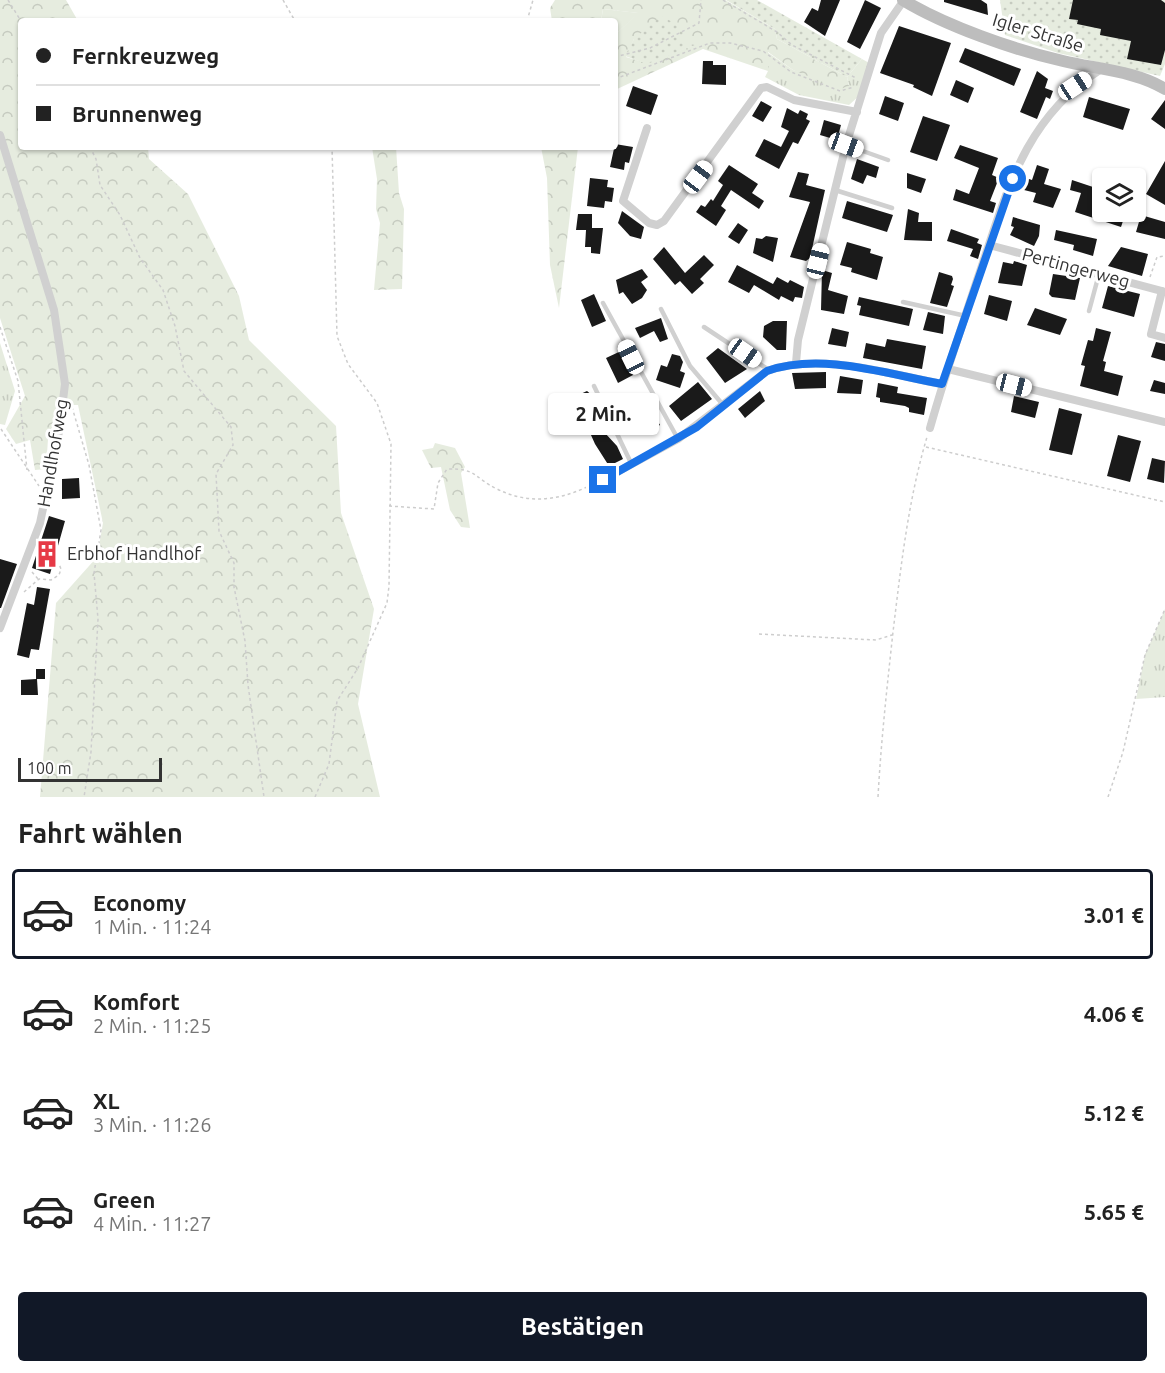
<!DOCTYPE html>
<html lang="de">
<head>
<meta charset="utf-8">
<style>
	body { margin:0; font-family:Ubuntu,sans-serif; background:#f6f6f6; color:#222; height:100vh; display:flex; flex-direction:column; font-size:22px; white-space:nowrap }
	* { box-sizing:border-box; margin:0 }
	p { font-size:20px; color:#767676 }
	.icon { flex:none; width:33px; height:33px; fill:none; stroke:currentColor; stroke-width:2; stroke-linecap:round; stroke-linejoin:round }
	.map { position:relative; height:797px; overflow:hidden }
	.drawer { display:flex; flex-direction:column; background:#fff; flex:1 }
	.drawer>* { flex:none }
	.banner { position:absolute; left:18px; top:18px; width:600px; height:132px; border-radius:6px; box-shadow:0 2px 4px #0004; display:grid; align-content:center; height:132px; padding:0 18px; background:#fff }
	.fabs { position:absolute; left:1092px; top:168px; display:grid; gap:12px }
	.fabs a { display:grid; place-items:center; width:54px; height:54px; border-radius:6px; background:#fff; box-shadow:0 2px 4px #0004; font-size:30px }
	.scale { position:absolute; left:18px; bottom:15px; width:144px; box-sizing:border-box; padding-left:6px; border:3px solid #333; border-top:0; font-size:16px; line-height:21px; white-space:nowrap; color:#333; -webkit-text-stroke:4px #fff; paint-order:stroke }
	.end { position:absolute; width:27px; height:27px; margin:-14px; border:8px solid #1a73e8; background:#fff; box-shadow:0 0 0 3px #fff }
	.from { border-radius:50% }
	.bubble { position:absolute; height:42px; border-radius:6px; background:#fff; box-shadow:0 2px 4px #0004; font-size:20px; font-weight:700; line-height:42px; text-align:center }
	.car { position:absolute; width:18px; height:36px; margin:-18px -9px; border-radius:8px; box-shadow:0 0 4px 2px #0007; background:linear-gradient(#fff 24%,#345 0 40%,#fff 0 76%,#345 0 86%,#fff 0) }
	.banner b { display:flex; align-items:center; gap:21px; height:57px; font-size:22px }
	.banner b+b { border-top:2px solid #e0e0e0 }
	.banner i { width:15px; height:15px; background:#222 }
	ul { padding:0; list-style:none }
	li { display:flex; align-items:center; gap:18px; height:90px; margin:0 12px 9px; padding:0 6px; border:3px solid transparent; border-radius:6px }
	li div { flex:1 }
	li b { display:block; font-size:22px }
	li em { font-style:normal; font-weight:700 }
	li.selected { border-color:#111827 }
	li>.icon { width:54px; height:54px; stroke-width:1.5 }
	h2 { padding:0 18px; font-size:27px; line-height:72px }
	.action { display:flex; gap:12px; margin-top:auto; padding:12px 18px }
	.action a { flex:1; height:69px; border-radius:6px; background:#111827; color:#fff; font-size:24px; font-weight:700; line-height:69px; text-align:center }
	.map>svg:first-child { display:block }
	.grass { fill:url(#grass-tufts) }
	.forest { fill:url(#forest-crowns); fill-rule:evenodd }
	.park { fill:url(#park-dots) }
	.building { fill:#1a1a1a }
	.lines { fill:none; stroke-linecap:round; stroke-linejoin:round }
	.path { stroke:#cdcdcd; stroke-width:1.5; stroke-dasharray:3 3; stroke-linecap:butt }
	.service { stroke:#d0d0d0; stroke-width:4.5 }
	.minor { stroke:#d0d0d0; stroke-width:8 }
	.secondary { stroke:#bdbdbd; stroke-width:12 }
	.route { stroke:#1a73e8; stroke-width:8 }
	.labels { text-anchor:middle; stroke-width:6; stroke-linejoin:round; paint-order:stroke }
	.street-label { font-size:18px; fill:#333; stroke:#fff }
	.poi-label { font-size:18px; fill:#333; stroke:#fff; text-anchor:start }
</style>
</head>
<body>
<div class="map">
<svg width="1165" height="797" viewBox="0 0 1165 797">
	<defs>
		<pattern id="grass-tufts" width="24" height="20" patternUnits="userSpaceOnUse" patternTransform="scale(1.5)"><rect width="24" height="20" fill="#e6ecdf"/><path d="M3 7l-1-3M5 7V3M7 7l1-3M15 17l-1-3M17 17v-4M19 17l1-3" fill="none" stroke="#c6cbc0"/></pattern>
		<pattern id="forest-crowns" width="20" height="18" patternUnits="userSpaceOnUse" patternTransform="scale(1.5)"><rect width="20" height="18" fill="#e6ecdf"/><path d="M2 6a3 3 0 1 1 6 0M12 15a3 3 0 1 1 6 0" fill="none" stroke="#c6cbc0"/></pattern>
		<pattern id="park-dots" width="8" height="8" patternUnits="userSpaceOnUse" patternTransform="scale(1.5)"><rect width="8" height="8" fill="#e6ecdf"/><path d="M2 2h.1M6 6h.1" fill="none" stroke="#c6cbc0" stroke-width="1.8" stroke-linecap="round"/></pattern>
	</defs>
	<rect width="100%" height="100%" fill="#fff"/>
	<path class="grass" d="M603 9 639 13 615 35V21H601Z
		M767 52 793 70 849 86 847 77 862 59 871 64 859 96 849 105 799 95 765 77 768 71Z
		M0 343 15 391 5 425 0 424Z
		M1165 609V697L1136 699 1145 655Z"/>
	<path class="forest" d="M0 0H66L78 21H21V147H148L149 159 188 194 239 296 249 340 336 426 341 513 374 609 358 704 380 797H40L56 603 97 557 103 523 78 405H62L48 439 46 469 35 470 30 440 16 444 6 429 25 396 0 318Z
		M555 0H725L775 29 777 39 847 77 849 86 840 89 793 70 768 52V71L703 49 615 90V35L638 13 603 9 601 21H552L550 8ZM634 39 694 45 647 63 626 57Z
		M372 147H396L399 193 404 209 402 289 374 290 380 223 376 209 377 179Z
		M541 147H578L559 308 550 265 547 178Z
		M435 443 455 448 465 467 461 473 470 528 461 527 450 510 441 467 431 468 422 450 433 448Z"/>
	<path class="park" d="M726 0H757L862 59 847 77 777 39 775 29Z
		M1000 0H1165V64L1160 76 1058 53 1005 35Z
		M661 16 684 28 681 42 695 45 647 64 625 56 634 39Z"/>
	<path class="building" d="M821 0H840L825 36 804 22 812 8 818 11Z
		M865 0 881 8 860 49 847 42Z
		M944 0H981L987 4 988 15 944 2Z
		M1073 0H1161L1165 3V50L1161 65 1127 59 1131 41 1100 35 1101 29 1077 24 1078 20 1069 19Z
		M899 26 951 43 932 96 913 87 914 85 880 73Z
		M965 48 1021 69 1014 86 959 62Z
		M703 61H713V65H726V85L702 84Z
		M1037 71 1048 79 1045 88 1053 91 1050 99 1046 97 1037 119 1020 112Z
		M956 80 974 88 968 103 950 95Z
		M633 86 658 95 651 115 626 106Z
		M885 96 904 103 898 121 879 114Z
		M1089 97 1130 109 1123 130 1083 117Z
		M1165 100V129L1151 119Z
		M761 101 772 107 763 122 752 116Z
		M787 108 798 114 800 110 808 114 806 119 810 121 798 144 793 142 779 169 755 156 764 139 781 147 789 131 781 127Z
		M923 116 950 125 937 161 910 152Z
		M824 120 841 125 837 140 820 135Z
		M615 144 633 147 629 163 625 162 624 170 610 167Z
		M960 145 998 158 992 175 999 178 990 201 996 203 993 213 953 200 956 189 969 194 979 168 954 158Z
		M857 159 879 167 876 178 867 175 863 184 851 179Z
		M1165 161V205L1146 194Z
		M729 165 758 184 752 193 764 201 759 209 731 190 721 206 726 210 716 226 696 212 701 205 705 207 711 199 713 201 723 185 718 181Z
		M1037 165 1049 169 1044 184 1061 189 1053 208 1033 202 1036 193 1020 189 1023 177 1032 180Z
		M798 172 809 174 806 185 825 190 810 258 806 261 790 257 810 202 789 197Z
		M907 173 926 179 921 193 907 188Z
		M590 178 608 180 607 187 614 188 612 202 605 201 604 208 587 206Z
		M1072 180 1096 188 1092 200 1102 204V212H1126L1121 227 1075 212 1081 193 1070 190Z
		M847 201 893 215 887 232 842 218Z
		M908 209 919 213 918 222H932V241L904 240Z
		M622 211 644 227 641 239 630 236 618 223Z
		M578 214H592V228H603L600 254 591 253V247H585L586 230H576Z
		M1141 215 1165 222V239L1136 232Z
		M1013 217 1040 225 1039 236 1034 246 1010 235 1014 227 1011 226Z
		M738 223 748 230 739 244 728 237Z
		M951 229 979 239 977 243 982 245 978 259 970 256 973 249 947 241Z
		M1056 230 1097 239 1093 256 1073 250 1074 245 1054 240Z
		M766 236 778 238 773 262 753 253 756 238 762 239Z
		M847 242 871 249 870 253 883 257 877 280 851 272 852 268 840 265Z
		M664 247 685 273 704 255 714 265 700 279 704 283 692 294 680 281 675 285 653 259Z
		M1121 247 1148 254 1142 276 1108 266Z
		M1014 261 1027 265 1022 286 998 283 1003 262 1013 264Z
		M737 265 773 284 777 277 788 283 790 280 804 287 802 298 795 297 793 302 781 296 779 300 754 285 749 293 728 282Z
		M642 269 648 277 641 282 647 290 642 298 632 304 623 292 619 294 616 280Z
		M822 270 832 273 828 290 848 296 844 314 821 310Z
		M939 272 952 276 953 279 951 285 954 286 947 307 930 303Z
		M1053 274 1080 278 1075 300 1052 297 1049 294Z
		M1108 286 1140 294 1134 317 1102 308Z
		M594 294 606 321 592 327 581 300Z
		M989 295 1012 301 1007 321 984 314Z
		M859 297 913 309 909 326 859 315 861 306 857 305Z
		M1035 308 1067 319 1060 335 1027 325Z
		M928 312 945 316 943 334 923 330Z
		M661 318 668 339 660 342 654 331 640 338 635 328Z
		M773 321H787L786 350H777L763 337 764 326Z
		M832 328 849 332 846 347 828 344Z
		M1096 328 1111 332 1103 361 1106 362 1104 371 1123 376 1118 396 1080 386 1085 366 1081 365 1088 340 1093 341Z
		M887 339 926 346 922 369 863 358 866 343 885 347Z
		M1156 342 1165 344V361L1151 357Z
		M718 348 747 369 725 383 706 358Z
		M621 351 633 375 618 383 606 358Z
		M672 354 680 356 683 362 680 371 685 373 680 388 656 380 661 365 667 367Z
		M826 372V388L795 389 792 373Z
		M840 376 863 380 861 394 837 393Z
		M1154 380 1165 383V394L1150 391Z
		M698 382 712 399 681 421 669 406Z
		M878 383 898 387 897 393 927 398 924 415 909 412V408L905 406 880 402V398L876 397Z
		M587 391 594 397 605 420 603 421 609 432 605 433 617 446 623 459 609 466 595 444 574 397Z
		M760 391 765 401 745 418 738 409Z
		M1014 396 1039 402 1035 418 1011 412Z
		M638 401 642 408 648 404 660 425 641 435 626 408Z
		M1059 408 1082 414 1072 455 1049 450Z
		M1118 435 1141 441 1130 482 1107 476Z
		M1152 458 1165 461 1164 483 1147 479Z
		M79 478 80 498 62 499V479Z
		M49 516 65 521 50 574 32 568Z
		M0 559 17 564 1 608H0Z
		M37 587 50 589 39 650 31 649 29 658 17 655 27 603 34 605Z
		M36 669H45V679H37L38 695H21V680L36 679Z"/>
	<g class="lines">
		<path class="path" d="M8 0 21 21
			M283 0 295 21
			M723 0 777 32 792 45 856 78
			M527 21 533 0
			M615 57 650 48 699 23 701 0
			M615 79 710 43H730L763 51 791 72 840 91 854 87
			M90 147 96 159 100 185 120 215 140 258 163 290 175 326 184 371 231 427 233 445 216 474 219 531 234 563V587L245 641 248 685 264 797
			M1150 277 1157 257 1165 256
			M0 327 18 381 27 470
			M72 407 89 465 101 530 94 573 98 619 91 752 84 797
			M1 429 39 486
			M926 447 1165 502
			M389 506 434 509 438 483 447 469C477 468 474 478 497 489 527 504 557 501 587 487
			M32 572 38 579
			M24 592 39 579 51 580 59 575 61 569 59 564
			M759 634 876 640 892 635
			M315 797 329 764 337 701 358 668 387 603 389 586 391 444 377 403 348 364 337 336 332 147
			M878 797C881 742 887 687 893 632 901 566 908 501 927 437
			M1108 797 1123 752 1145 655 1165 609"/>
		<path class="service" d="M846 145 888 160
			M835 190 892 208
			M903 302 966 316
			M603 303 678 439
			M661 309 690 366 724 406
			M1089 311 1099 274
			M704 327 769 370
			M594 386 632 465"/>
		<path class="minor" d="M647 128 623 201 649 223 657 225 664 221 761 88 767 87 794 100 857 112
			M0 135 54 310 65 384 59 432 40 523 0 628
			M989 245 1165 292
			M1162 291 1151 334 1165 338
			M796 363 798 340 846 145 875 52 881 33 904 0
			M948 369 1165 422
			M930 428C944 378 961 329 977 280 1006 197 1021 121 1100 70
			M595 484 678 439 767 371C821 352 888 374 942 384"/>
		<path class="secondary" d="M903 0C946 26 1014 50 1063 61 1096 69 1136 71 1165 89"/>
	</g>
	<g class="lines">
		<path class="route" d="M603 480 697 427 767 371C821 352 887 374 942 384L1013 179"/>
	</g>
	<defs>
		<symbol id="building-bare" viewBox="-9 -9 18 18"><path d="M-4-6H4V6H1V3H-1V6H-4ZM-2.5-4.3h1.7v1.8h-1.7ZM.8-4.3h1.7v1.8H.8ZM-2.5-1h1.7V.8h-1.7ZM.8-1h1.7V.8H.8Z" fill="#e63946" stroke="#fff" stroke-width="2.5" paint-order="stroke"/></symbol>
	</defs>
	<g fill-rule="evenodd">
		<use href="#building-bare" x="28" y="535" width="38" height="38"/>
	</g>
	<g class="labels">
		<g class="street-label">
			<text transform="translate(1038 33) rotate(17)" y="6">Igler Straße</text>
			<text transform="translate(1076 268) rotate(15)" y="6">Pertingerweg</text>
			<text transform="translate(53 453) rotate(-80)" y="6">Handlhofweg</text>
		</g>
		<g class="poi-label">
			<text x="67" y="560">Erbhof Handlhof</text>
		</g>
	</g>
</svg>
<div class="fabs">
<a><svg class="icon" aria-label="layers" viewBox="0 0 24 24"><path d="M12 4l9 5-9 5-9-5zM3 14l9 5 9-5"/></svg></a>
</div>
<div class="scale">100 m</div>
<i class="end from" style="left:1013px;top:179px"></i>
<i class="end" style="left:603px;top:480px"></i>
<div class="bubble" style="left:548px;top:393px;width:111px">2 Min.</div>
<i class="car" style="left:1075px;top:86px;rotate:57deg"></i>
<i class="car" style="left:846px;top:145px;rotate:110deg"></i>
<i class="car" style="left:698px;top:177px;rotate:37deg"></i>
<i class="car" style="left:818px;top:261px;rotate:14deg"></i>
<i class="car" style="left:745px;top:353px;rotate:125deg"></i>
<i class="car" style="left:631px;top:357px;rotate:334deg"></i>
<i class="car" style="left:1014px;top:385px;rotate:104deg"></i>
<div class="banner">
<b><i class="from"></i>Fernkreuzweg</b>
<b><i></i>Brunnenweg</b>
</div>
</div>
<section class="drawer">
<h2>Fahrt wählen</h2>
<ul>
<li class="selected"><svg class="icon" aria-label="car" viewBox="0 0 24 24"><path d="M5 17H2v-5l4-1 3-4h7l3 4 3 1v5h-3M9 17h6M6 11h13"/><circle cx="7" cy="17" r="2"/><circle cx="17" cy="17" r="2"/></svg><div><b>Economy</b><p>1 Min. · 11:24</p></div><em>3.01 €</em></li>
<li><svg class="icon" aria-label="car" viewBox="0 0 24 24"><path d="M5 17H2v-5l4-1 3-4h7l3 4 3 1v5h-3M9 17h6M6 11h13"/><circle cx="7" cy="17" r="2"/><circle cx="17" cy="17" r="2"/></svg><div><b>Komfort</b><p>2 Min. · 11:25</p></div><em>4.06 €</em></li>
<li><svg class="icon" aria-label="car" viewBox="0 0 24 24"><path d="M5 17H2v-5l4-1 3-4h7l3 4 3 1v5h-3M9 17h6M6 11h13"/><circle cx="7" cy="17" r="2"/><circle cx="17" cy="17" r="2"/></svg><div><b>XL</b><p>3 Min. · 11:26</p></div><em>5.12 €</em></li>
<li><svg class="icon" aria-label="car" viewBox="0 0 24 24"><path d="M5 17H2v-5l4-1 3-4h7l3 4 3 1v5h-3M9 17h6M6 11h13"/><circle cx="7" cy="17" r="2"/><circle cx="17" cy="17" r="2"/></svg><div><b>Green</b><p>4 Min. · 11:27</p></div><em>5.65 €</em></li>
</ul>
<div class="action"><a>Bestätigen</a></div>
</section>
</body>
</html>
